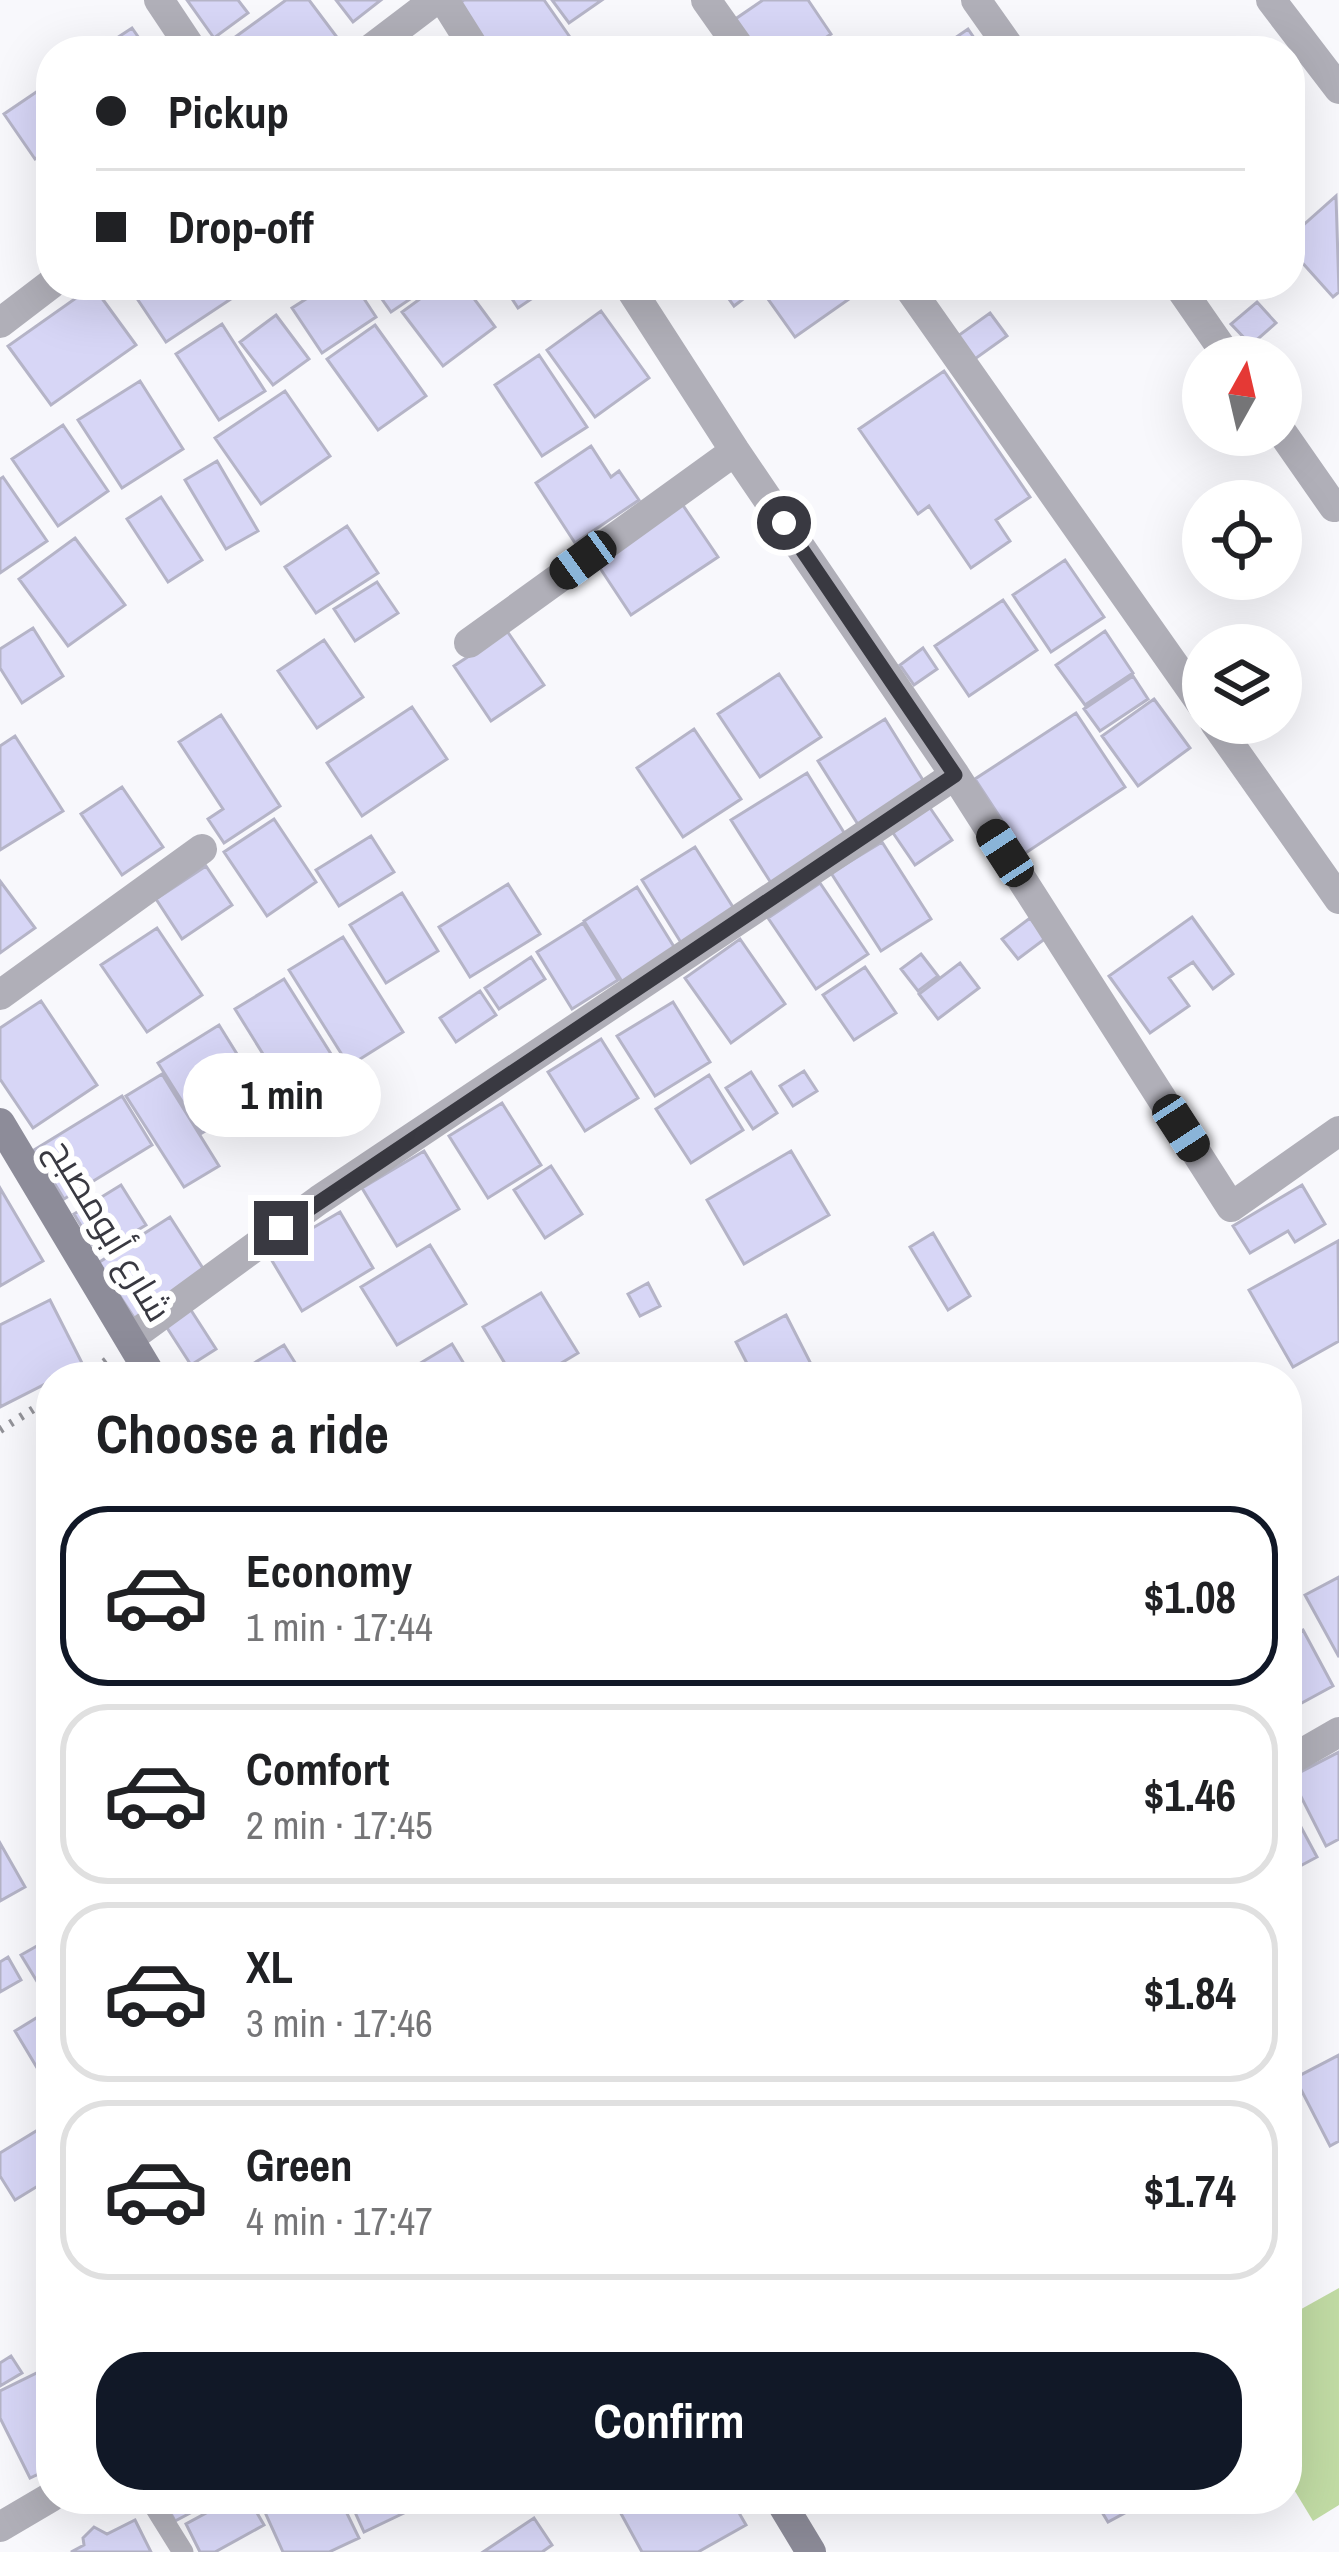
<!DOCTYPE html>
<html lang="en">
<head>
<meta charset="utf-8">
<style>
	body { margin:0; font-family:"Archivo Narrow",Cairo,sans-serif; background:#f2f2f2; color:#202124; height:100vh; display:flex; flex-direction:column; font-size:45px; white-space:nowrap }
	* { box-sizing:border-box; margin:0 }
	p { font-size:39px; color:#757577 }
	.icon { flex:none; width:66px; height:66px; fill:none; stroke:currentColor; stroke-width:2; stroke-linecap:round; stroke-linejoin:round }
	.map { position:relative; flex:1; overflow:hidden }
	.sheet { position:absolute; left:36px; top:1362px; width:1266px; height:1152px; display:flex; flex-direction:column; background:#fff; border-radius:48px; box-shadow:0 12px 48px #0002 }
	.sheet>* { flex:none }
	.guide { position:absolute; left:36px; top:36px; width:1269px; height:264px; border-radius:48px; box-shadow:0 12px 48px #0002; display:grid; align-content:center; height:264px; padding:0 60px; background:#fff }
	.needle { width:78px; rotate:8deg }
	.fabs { position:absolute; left:1182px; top:336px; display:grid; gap:24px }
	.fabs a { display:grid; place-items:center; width:120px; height:120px; border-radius:50%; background:#fff; box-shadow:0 12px 48px #0002; font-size:60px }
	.end { position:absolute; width:54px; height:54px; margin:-27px; border:15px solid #393941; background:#fff; box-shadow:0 0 0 6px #fff }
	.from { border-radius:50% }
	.bubble { position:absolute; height:84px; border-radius:42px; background:#fff; box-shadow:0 12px 48px #0002; font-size:39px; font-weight:700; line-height:84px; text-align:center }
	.car { position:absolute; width:36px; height:72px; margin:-36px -18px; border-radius:15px; box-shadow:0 0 9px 3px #0007; background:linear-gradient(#222 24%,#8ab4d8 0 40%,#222 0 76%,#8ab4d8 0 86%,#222 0) }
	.guide b { display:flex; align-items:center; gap:42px; height:114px; font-size:45px }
	.guide b+b { border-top:3px solid #e0e0e0 }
	.guide i { width:30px; height:30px; background:#202124 }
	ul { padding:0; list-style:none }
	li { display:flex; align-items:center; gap:36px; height:180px; margin:0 24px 18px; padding:0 36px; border:6px solid #e0e0e0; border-radius:48px }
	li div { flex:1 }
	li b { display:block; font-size:45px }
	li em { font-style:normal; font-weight:700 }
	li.current { border-color:#111827 }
	li>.icon { width:108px; height:108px; stroke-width:1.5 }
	h2 { padding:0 60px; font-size:54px; line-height:144px }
	.action { display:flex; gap:24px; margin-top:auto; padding:24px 60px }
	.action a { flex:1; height:138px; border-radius:48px; background:#111827; color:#fff; font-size:48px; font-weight:700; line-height:138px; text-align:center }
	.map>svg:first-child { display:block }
	.green { fill:#c1dba4 }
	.building { fill:#d7d6f6; stroke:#b5b4c7; stroke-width:3 }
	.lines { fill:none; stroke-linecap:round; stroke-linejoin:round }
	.path { stroke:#939399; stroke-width:8; stroke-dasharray:3 9; stroke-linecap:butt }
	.lane { stroke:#b0afb8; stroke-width:21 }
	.street { stroke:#b0afb8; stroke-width:30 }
	.secondary { stroke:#8d8c99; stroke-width:30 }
	.route { stroke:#393941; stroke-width:15 }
	.labels { text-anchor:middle; stroke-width:12; stroke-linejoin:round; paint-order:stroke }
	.street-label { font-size:36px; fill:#393941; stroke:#fff }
</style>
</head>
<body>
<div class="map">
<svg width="1339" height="2552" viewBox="0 0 1339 2552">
	<rect width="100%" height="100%" fill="#f8f8fc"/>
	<path class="green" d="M1339 2288V2505L1313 2521 1287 2478V2317Z"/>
	<path class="building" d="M187 0H238L248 13 214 38Z
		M286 0H309L339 40 323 51H216Z
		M336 0H381L353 22Z
		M464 0H544L572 40 556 51H485L454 7Z
		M552 0H602L569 23Z
		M763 0H808L831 34 807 51H784L781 47 775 51H751L731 22Z
		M132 28 148 51H97Z
		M968 29 983 51H936Z
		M51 82V155L48 150 35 159 4 114Z
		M1336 196 1339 292 1333 297 1290 249V237Z
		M128 285H248L249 287 166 342Z
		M328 285H355L376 317 322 353 292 308Z
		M372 285H431L391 312Z
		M439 285H464L495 327 443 366 402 312Z
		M503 285H552L518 308Z
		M719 285H751L755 290 734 306Z
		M758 285H869L795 337Z
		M93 286 136 345 51 405 8 346Z
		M1257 302 1276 323 1251 345 1231 324Z
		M601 311 649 378 595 417 547 350Z
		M990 313 1007 336 972 361 955 338Z
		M276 315 309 359 273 385 240 342Z
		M222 324 265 391 219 420 176 354Z
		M375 325 426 396 378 430 327 359Z
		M539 355 587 427 542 456 495 385Z
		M944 371 1030 497 996 520 1010 541 971 568 929 506 918 514 859 429Z
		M140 381 183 449 122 488 78 420Z
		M285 391 330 456 261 504 215 438Z
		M63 425 108 491 58 526 12 459Z
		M591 446 611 477 619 471 639 500 575 543 536 483Z
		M217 461 258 531 226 549 185 480Z
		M3 477 47 541 0 573V479Z
		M161 497 202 560 168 582 127 519Z
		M678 498 718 557 631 615 592 556Z
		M347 526 378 573 316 613 285 567Z
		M75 538 125 605 68 646 19 579Z
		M1065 560 1104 617 1051 652 1013 595Z
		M377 582 398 613 355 641 334 609Z
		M1003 600 1037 650 969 696 935 646Z
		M33 628 63 676 22 703 0 668V649Z
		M507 631 544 685 491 721 454 666Z
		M1105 631 1133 673 1085 705 1056 665Z
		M324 640 363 697 317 728 278 671Z
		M923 648 937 669 914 685 900 665Z
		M779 674 821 737 760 777 718 714Z
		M1133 676 1148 699 1100 731 1084 709Z
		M1154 699 1190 748 1138 786 1102 736Z
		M412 707 447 759 362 816 327 763Z
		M1076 713 1125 787 1024 854 975 779Z
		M221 715 280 806 224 843 208 819 223 809 179 742Z
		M885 719 926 785 859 826 818 761Z
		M694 729 741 799 683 837 637 768Z
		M15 736 63 811 0 850V746Z
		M807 773 848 839 773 886 731 820Z
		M122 787 163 847 122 875 81 814Z
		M926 802 952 840 915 865 889 827Z
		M274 819 316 882 267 916 224 852Z
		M371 836 394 872 339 906 316 870Z
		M882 842 931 919 881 951 831 873Z
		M695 847 738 915 685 949 642 880Z
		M206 866 232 905 182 939 156 899Z
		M0 881 35 928 0 953Z
		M820 883 868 954 816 989 768 918Z
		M508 884 540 934 470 977 439 927Z
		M637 887 676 950 623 983 584 921Z
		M402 893 438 951 386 983 350 925Z
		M1192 917 1233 974 1213 989 1193 962 1169 978 1189 1006 1150 1033 1109 976Z
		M1030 918 1046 938 1018 959 1002 939Z
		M583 923 618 980 572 1009 537 952Z
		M157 928 202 995 147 1032 101 965Z
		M343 937 403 1032 349 1066 289 970Z
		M740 939 785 1004 731 1043 685 978Z
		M921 954 938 976 918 991 901 969Z
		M531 957 545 979 499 1009 485 988Z
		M960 963 979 988 938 1019 919 994Z
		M865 967 896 1013 854 1040 823 995Z
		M284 979 353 1089 304 1120 235 1009Z
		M480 991 496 1015 456 1042 440 1018Z
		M41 1001 97 1085 33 1128 0 1079V1028Z
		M673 1002 710 1062 655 1096 617 1036Z
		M219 1025 263 1096 202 1133 158 1063Z
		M601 1039 638 1098 585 1131 548 1072Z
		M804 1071 817 1091 793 1106 780 1086Z
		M751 1072 777 1113 753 1129 726 1088Z
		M162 1074 219 1166 184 1187 126 1096Z
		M709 1075 743 1130 691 1163 656 1109Z
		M122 1096 152 1145 64 1199 34 1150Z
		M502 1103 541 1165 488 1198 449 1136Z
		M424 1151 459 1209 397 1246 362 1188Z
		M791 1151 829 1215 744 1264 707 1200Z
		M551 1166 582 1214 545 1238 514 1190Z
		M121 1185 146 1225 98 1254 74 1214Z
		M1302 1185 1325 1224 1295 1242 1288 1231 1250 1253 1233 1226Z
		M0 1188 43 1261 0 1286Z
		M340 1212 373 1268 302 1311 268 1254Z
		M170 1217 206 1273 135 1319 98 1263Z
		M933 1233 970 1296 948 1310 910 1247Z
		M1338 1241 1339 1341 1293 1367 1249 1290Z
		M430 1245 466 1304 397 1345 361 1287Z
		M648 1283 660 1306 640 1316 628 1294Z
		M541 1293 578 1353 538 1377H513L483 1327Z
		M50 1300 83 1365 51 1377V1381L0 1407V1325Z
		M187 1304 216 1349 191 1365 162 1320Z
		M786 1315 810 1362 787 1373 789 1377H754L736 1342Z
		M452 1344 472 1377H400L399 1376Z
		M284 1345 304 1377H231Z
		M1339 1577V1657L1305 1595Z
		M1303 1630 1333 1686 1287 1711V1639Z
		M1339 1752V1839L1326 1846 1291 1777Z
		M1287 1801 1317 1857 1287 1873Z
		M0 1843 25 1887 0 1901Z
		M51 1938V1982L41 1988 21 1955Z
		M8 1957 21 1980 0 1992V1962Z
		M51 2009V2091L15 2031Z
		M1339 2055V2141L1330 2146 1295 2078Z
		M51 2122V2178L15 2200 0 2176V2153Z
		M11 2356 22 2373 0 2386V2363Z
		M51 2366V2468L30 2478 0 2418V2391Z
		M163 2499H217L175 2521Z
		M232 2499H249L264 2525 215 2552H200L186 2524Z
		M259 2499H340L359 2538 329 2552H283Z
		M349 2499H426L427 2502 364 2532Z
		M613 2499H731L746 2525 698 2552H642Z
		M1094 2499H1127L1132 2509 1108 2522Z
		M534 2518 552 2545 542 2552H483Z
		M135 2520 151 2552H71L84 2545 83 2538 94 2527 107 2534Z"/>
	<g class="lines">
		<path class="path" d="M85 1377 107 1360
			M0 1430 51 1398"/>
		<path class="lane" d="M150 2499 183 2552"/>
		<path class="street" d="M159 0 193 51
			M444 0 476 51
			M706 0 742 51
			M976 0 1012 51
			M1271 0 1339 89
			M368 51 435 0
			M628 285 735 451 955 775 1231 1207 1339 1131
			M907 285 1203 706
			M1178 285 1228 357
			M0 323 51 284
			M1281 431 1334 507 1339 503
			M469 643 735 451
			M1215 723 1339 899
			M0 995 202 849
			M130 1338 319 1200 955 775
			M1287 1762 1339 1732
			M0 2527 51 2497"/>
		<path class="secondary" d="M0 1123 152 1377
			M779 2499 811 2552"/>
	</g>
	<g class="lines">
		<path class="route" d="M281 1228 955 775 784 523"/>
	</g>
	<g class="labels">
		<g class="street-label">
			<text transform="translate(110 1230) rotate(59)" y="13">شارع أبومصبح</text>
		</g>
	</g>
</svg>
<div class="fabs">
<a><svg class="needle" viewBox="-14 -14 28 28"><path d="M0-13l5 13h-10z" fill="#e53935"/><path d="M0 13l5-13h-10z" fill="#757577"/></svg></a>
<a><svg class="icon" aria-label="locate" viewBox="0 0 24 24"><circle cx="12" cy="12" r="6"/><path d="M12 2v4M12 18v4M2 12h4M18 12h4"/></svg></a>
<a><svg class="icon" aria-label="layers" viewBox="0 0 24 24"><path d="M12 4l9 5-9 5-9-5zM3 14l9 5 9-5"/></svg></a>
</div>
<i class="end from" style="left:784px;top:523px"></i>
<i class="end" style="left:281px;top:1228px"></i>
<div class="bubble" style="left:183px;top:1053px;width:198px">1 min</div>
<i class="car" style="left:583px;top:560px;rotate:234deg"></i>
<i class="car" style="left:1005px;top:853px;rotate:327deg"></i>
<i class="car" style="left:1181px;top:1128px;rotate:147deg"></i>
<div class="guide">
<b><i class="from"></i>Pickup</b>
<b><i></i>Drop-off</b>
</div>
<section class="sheet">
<h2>Choose a ride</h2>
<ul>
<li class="current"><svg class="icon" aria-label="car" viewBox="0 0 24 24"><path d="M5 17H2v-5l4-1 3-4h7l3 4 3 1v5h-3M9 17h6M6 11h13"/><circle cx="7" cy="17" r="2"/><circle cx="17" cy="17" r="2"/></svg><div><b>Economy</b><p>1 min · 17:44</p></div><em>$1.08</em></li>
<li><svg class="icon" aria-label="car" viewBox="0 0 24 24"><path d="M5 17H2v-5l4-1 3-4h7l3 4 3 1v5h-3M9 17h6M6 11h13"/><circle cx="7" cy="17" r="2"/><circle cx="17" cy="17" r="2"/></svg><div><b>Comfort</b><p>2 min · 17:45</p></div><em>$1.46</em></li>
<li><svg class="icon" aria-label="car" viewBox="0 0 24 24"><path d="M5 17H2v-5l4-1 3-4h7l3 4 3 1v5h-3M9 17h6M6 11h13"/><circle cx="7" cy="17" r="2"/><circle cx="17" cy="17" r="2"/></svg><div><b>XL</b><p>3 min · 17:46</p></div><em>$1.84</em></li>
<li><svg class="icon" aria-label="car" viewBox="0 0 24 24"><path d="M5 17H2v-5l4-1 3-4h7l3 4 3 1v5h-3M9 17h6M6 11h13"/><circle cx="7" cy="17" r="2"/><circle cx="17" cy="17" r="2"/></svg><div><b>Green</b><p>4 min · 17:47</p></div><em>$1.74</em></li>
</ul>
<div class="action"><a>Confirm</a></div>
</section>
</div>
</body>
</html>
